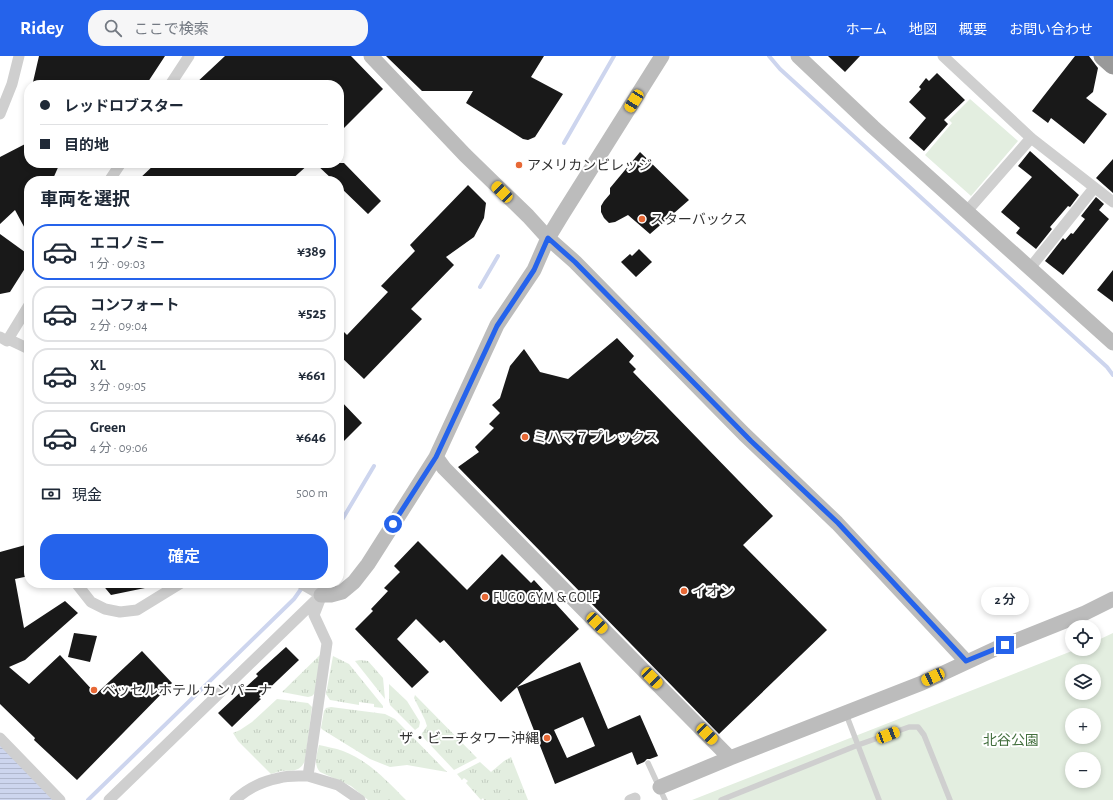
<!DOCTYPE html>
<html lang="ja">
<head>
<meta charset="utf-8">
<style>
	body { margin:0; font-family:"Alegreya Sans","Noto Sans JP",sans-serif; background:#f6f6f7; color:#1f2937; height:100vh; display:flex; flex-direction:column; font-size:15px; white-space:nowrap }
	* { box-sizing:border-box; margin:0 }
	p { font-size:13px; color:#747a83 }
	.icon { flex:none; width:22px; height:22px; fill:none; stroke:currentColor; stroke-width:2; stroke-linecap:round; stroke-linejoin:round }
	.map { position:relative; flex:1; overflow:hidden }
	.panel { position:absolute; left:24px; top:120px; width:320px; height:412px; display:flex; flex-direction:column; background:#fff; border-radius:16px; box-shadow:0 2px 6px #0003 }
	.panel>* { flex:none }
	.hud { position:absolute; left:24px; top:24px; width:320px; height:88px; border-radius:16px; box-shadow:0 2px 6px #0003; display:grid; align-content:center; height:88px; padding:0 16px; background:#fff }
	.buttons { position:absolute; left:1065px; top:564px; display:grid; gap:8px }
	.buttons a { display:grid; place-items:center; width:36px; height:36px; border-radius:50%; background:#fff; box-shadow:0 2px 6px #0003; font-size:20px }
	.end { position:absolute; width:18px; height:18px; margin:-9px; border:5px solid #2563eb; background:#fff; box-shadow:0 0 0 2px #fff }
	.from { border-radius:50% }
	.bubble { position:absolute; height:28px; border-radius:14px; background:#fff; box-shadow:0 2px 6px #0003; font-size:13px; font-weight:600; line-height:28px; text-align:center }
	.car { position:absolute; width:12px; height:24px; margin:-12px -6px; border-radius:5px; box-shadow:0 0 3px 1px #0007; background:linear-gradient(#f5c518 24%,#345 0 40%,#f5c518 0 76%,#345 0 86%,#f5c518 0) }
	.hud b { display:flex; align-items:center; gap:14px; height:38px; font-size:15px }
	.hud b+b { border-top:1px solid #e0e1e3 }
	.hud i { width:10px; height:10px; background:#1f2937 }
	ul { padding:0; list-style:none }
	li { display:flex; align-items:center; gap:12px; height:56px; margin:0 8px 6px; padding:0 8px; border:2px solid #e0e1e3; border-radius:16px }
	li div { flex:1 }
	li b { display:block; font-size:15px }
	li em { font-style:normal; font-weight:600 }
	li.on { border-color:#2563eb }
	li>.icon { width:36px; height:36px; stroke-width:1.5 }
	h2 { padding:0 16px; font-size:18px; line-height:48px }
	.pay { display:flex; align-items:center; gap:10px; height:44px; padding:0 16px; font-size:15px }
	.pay p { margin-inline-start:auto }
	.action { display:flex; gap:8px; margin-top:auto; padding:8px 16px }
	.action a { flex:1; height:46px; border-radius:16px; background:#2563eb; color:#fff; font-size:16px; font-weight:600; line-height:46px; text-align:center }
	header { display:flex; align-items:center; gap:24px; box-sizing:border-box; height:56px; padding:0 20px; background:#2563eb; color:#fff }
	header strong { font-size:19px }
	nav { display:flex; gap:22px; margin-inline-start:auto; font-size:14px }
	.search { width:280px; height:36px; background:#f6f6f7; display:flex; align-items:center; gap:10px; box-sizing:border-box; padding:0 14px; border-radius:16px; color:#747a83; font-size:15px }
	.map>svg:first-child { display:block }
	.grass { fill:url(#grass-tufts) }
	.park { fill:#e3eee0; fill-rule:evenodd }
	.water { fill:url(#water-rules) }
	.lines { fill:none; stroke-linecap:round; stroke-linejoin:round }
	.stream { stroke:#cdd5ee; stroke-width:4 }
	.building { fill:#191919; fill-rule:evenodd }
	.lane { stroke:#cfcfcf; stroke-width:5.5 }
	.street { stroke:#cfcfcf; stroke-width:11 }
	.secondary { stroke:#bcbcbc; stroke-width:15 }
	.highway { stroke:#999; stroke-width:19 }
	.route { stroke:#2563eb; stroke-width:5 }
	.poi-dot { fill:#e76835; stroke:#fff; stroke-width:1.5 }
	.labels { text-anchor:middle; stroke-width:4; stroke-linejoin:round; paint-order:stroke }
	.poi-label { font-size:14px; fill:#323232; stroke:#fff; text-anchor:start }
	.park-label { font-size:14px; fill:#436f3e; stroke:#fff }
</style>
</head>
<body>
<header>
<strong>Ridey</strong>
<div class="search"><svg class="icon" aria-label="search" viewBox="0 0 24 24"><circle cx="10" cy="10" r="6"/><path d="M15 15l6 6"/></svg>ここで検索</div>
<nav><a>ホーム</a><a>地図</a><a>概要</a><a>お問い合わせ</a></nav>
</header>
<div class="map">
<svg width="1113" height="744" viewBox="0 0 1113 744">
	<defs>
		<pattern id="grass-tufts" width="24" height="20" patternUnits="userSpaceOnUse"><rect width="24" height="20" fill="#e3eee0"/><path d="M3 7l-1-3M5 7V3M7 7l1-3M15 17l-1-3M17 17v-4M19 17l1-3" fill="none" stroke="#c3cdc1"/></pattern>
		<pattern id="water-rules" width="6" height="5" patternUnits="userSpaceOnUse"><rect width="6" height="5" fill="#cdd5ee"/><path d="M0 2.5h6" fill="none" stroke="#b0b7cd"/></pattern>
	</defs>
	<rect width="100%" height="100%" fill="#fff"/>
	<path class="grass" d="M321 598 315 637 312 640 308 641 282 636Z
		M333 600 349 608 383 650V652L374 651V648L359 646V649L330 644 326 638Z
		M360 604 368 605 383 622 385 643 355 605Z
		M389 628 407 645 420 666 419 671 415 674 390 649 389 644Z
		M415 639 477 702 454 714 421 679 427 670 425 664 414 642Z
		M277 643 308 647 312 651 305 705C299 717 292 714 281 715 278 716 274 717 271 718L238 685 233 677 240 674 252 666Z
		M331 651 385 658 395 663 447 716 407 709 390 711 370 703 323 674 321 672 324 655 326 652Z
		M319 689C327 691 335 692 343 695 369 705 387 725 406 744H368L351 730 320 716C313 708 317 698 319 689Z
		M511 701 528 744H484L483 742 481 744 466 727 468 725 464 722 462 724 457 718 480 706 491 716 504 705Z"/>
	<path class="park" d="M970 43 1018 85 971 140 925 99 952 67 949 64Z
		M1113 577V744H692L1077 593H1094V586ZM1072 615H1094V637H1072ZM1072 659H1094V681H1072ZM1072 703H1094V725H1072Z"/>
	<path class="water" d="M0 689 55 744H0Z"/>
	<g class="lines">
		<path class="stream" d="M769 0 780 13 1107 311 1113 319
			M564 87 614 0
			M480 231 498 200
			M339 469 374 410
			M88 744 294 543 304 529"/>
	</g>
	<path class="building" d="M39 0H165L146 29H41L33 26Z
		M225 0H351L383 33 339 77V29H194Z
		M386 0H544L531 21 563 38 535 81 528 84 523 83 466 47 473 35H422Z
		M828 0H860L845 16Z
		M1075 0H1089L1098 12 1093 36 1086 42 1107 58 1084 88 1051 62 1048 67 1032 55Z
		M937 17 965 44 944 64 948 68 924 95 909 82 926 62 909 46 921 33 919 31 926 22 929 25Z
		M29 86V107H60L52 125H29V180L15 154 0 168V101Z
		M1030 95 1079 139 1070 151 1068 150 1050 171 1052 173 1036 193 1016 177 1020 172 1001 156 1032 121 1018 110Z
		M640 96 689 144 650 178 628 159 615 166 609 167 604 162 601 156V150L604 145 610 138V132Z
		M1113 103V137L1096 122Z
		M156 107H310L290 125H137Z
		M315 107H344L381 145 368 158 339 130V125H334Z
		M468 129 486 147 484 162 474 181 446 201 454 209 411 253 422 263 364 323 339 299V271L347 279 388 236 381 230 415 195 410 189Z
		M1096 141 1104 148 1099 154 1109 163 1063 219 1045 205 1063 182 1065 184 1071 177 1073 178 1085 163 1081 160Z
		M0 178 29 199V206L10 236 0 238Z
		M639 193 652 206 636 221 621 206 630 198 632 200Z
		M1113 214V246L1097 234Z
		M617 282 634 300 629 306 636 313 633 316 773 460 743 489 827 574 719 678 458 411 479 396 475 391 494 372 489 368 500 357 492 349 500 342 510 310 524 293 540 316 568 323Z
		M339 343 362 367 339 390Z
		M418 485 467 534 502 498 531 527 534 524 579 573 501 646 444 584 440 587 416 563 397 583 429 616 412 632 355 573 373 555 371 553 388 535 384 532 400 516 394 510Z
		M29 488V520L15 523 24 572 65 545 78 557 25 604 9 611 29 628 60 599 96 638 142 595 172 627 77 724 34 684 35 682 0 648V496Z
		M101 527H145V532L111 539Z
		M74 577 97 580 90 606 68 601Z
		M286 591 299 604 259 642 261 643 232 671 218 657 258 620 256 618Z
		M580 606 608 673 640 659 658 700 650 703H647L644 706 637 709 632 696 555 728 517 631ZM583 661 595 690 567 702 554 674Z"/>
	<g class="lines">
		<path class="lane" d="M846 658 879 744
			M648 707 665 744
			M721 744 858 689 909 671H918L924 679 950 744"/>
		<path class="street" d="M943 0 1031 82 1113 146
			M170 29 189 0
			M0 58 12 28 19 0
			M109 125 121 107
			M967 155 1031 82
			M1030 212 1094 132
			M0 281 7 285 29 249
			M8 283 29 293
			M76 527 91 546 105 553 120 556 137 554 181 527
			M300 527 321 539
			M0 682 60 744
			M308 720 338 729 360 744
			M109 744 321 539
			M235 744C247 733 263 725 279 722 288 719 299 720 308 720L327 587 314 559 321 541
			M630 744 635 742"/>
		<path class="secondary" d="M371 0 465 99 528 160 548 182 575 206 744 378 837 467 966 605
			M798 0 873 71 1113 287
			M436 401 444 412 730 702 922 627 995 593 1085 557 1113 543
			M321 539H331L342 536 354 526 368 508 436 401 497 269 534 214 548 182 562 159 662 0
			M660 731 730 702"/>
		<path class="highway" d="M1103 0 1113 9"/>
	</g>
	<g class="lines">
		<path class="route" d="M393 468 436 401 497 270 534 214 548 182 575 206 751 385 838 467 966 605 1005 589"/>
	</g>
	<g class="poi-dot">
		<circle cx="519" cy="109" r="4"/>
		<circle cx="642" cy="163" r="4"/>
		<circle cx="525" cy="381" r="4"/>
		<circle cx="684" cy="535" r="4"/>
		<circle cx="485" cy="541" r="4"/>
		<circle cx="94" cy="634" r="4"/>
		<circle cx="547" cy="682" r="4"/>
	</g>
	<g class="labels">
		<g class="poi-label">
			<text x="527" y="114">アメリカンビレッジ</text>
			<text x="650" y="168">スターバックス</text>
			<text x="533" y="386">ミハマ７プレックス</text>
			<text x="692" y="540">イオン</text>
			<text x="493" y="546">FUGO GYM &amp; GOLF</text>
			<text x="102" y="639">ベッセルホテル カンパーナ</text>
			<text x="539" y="687" text-anchor="end">ザ・ビーチタワー沖縄</text>
		</g>
		<g class="park-label">
			<text x="1011" y="689">北谷公園</text>
		</g>
	</g>
</svg>
<div class="buttons">
<a><svg class="icon" aria-label="locate" viewBox="0 0 24 24"><circle cx="12" cy="12" r="6"/><path d="M12 2v4M12 18v4M2 12h4M18 12h4"/></svg></a>
<a><svg class="icon" aria-label="layers" viewBox="0 0 24 24"><path d="M12 4l9 5-9 5-9-5zM3 14l9 5 9-5"/></svg></a>
<a>+</a>
<a>−</a>
</div>
<i class="end from" style="left:393px;top:468px"></i>
<i class="end" style="left:1005px;top:589px"></i>
<div class="bubble" style="left:981px;top:531px;width:48px">2 分</div>
<i class="car" style="left:634px;top:45px;rotate:212deg"></i>
<i class="car" style="left:502px;top:136px;rotate:315deg"></i>
<i class="car" style="left:597px;top:567px;rotate:135deg"></i>
<i class="car" style="left:933px;top:621px;rotate:245deg"></i>
<i class="car" style="left:652px;top:622px;rotate:135deg"></i>
<i class="car" style="left:707px;top:678px;rotate:135deg"></i>
<i class="car" style="left:888px;top:679px;rotate:69deg"></i>
<div class="hud">
<b><i class="from"></i>レッドロブスター</b>
<b><i></i>目的地</b>
</div>
<section class="panel">
<h2>車両を選択</h2>
<ul>
<li class="on"><svg class="icon" aria-label="car" viewBox="0 0 24 24"><path d="M5 17H2v-5l4-1 3-4h7l3 4 3 1v5h-3M9 17h6M6 11h13"/><circle cx="7" cy="17" r="2"/><circle cx="17" cy="17" r="2"/></svg><div><b>エコノミー</b><p>1 分 · 09:03</p></div><em>¥389</em></li>
<li><svg class="icon" aria-label="car" viewBox="0 0 24 24"><path d="M5 17H2v-5l4-1 3-4h7l3 4 3 1v5h-3M9 17h6M6 11h13"/><circle cx="7" cy="17" r="2"/><circle cx="17" cy="17" r="2"/></svg><div><b>コンフォート</b><p>2 分 · 09:04</p></div><em>¥525</em></li>
<li><svg class="icon" aria-label="car" viewBox="0 0 24 24"><path d="M5 17H2v-5l4-1 3-4h7l3 4 3 1v5h-3M9 17h6M6 11h13"/><circle cx="7" cy="17" r="2"/><circle cx="17" cy="17" r="2"/></svg><div><b>XL</b><p>3 分 · 09:05</p></div><em>¥661</em></li>
<li><svg class="icon" aria-label="car" viewBox="0 0 24 24"><path d="M5 17H2v-5l4-1 3-4h7l3 4 3 1v5h-3M9 17h6M6 11h13"/><circle cx="7" cy="17" r="2"/><circle cx="17" cy="17" r="2"/></svg><div><b>Green</b><p>4 分 · 09:06</p></div><em>¥646</em></li>
</ul>
<div class="pay"><svg class="icon" aria-label="cash" viewBox="0 0 24 24"><path d="M3 7h18v10H3z"/><circle cx="12" cy="12" r="2"/></svg>現金<p>500 m</p></div>
<div class="action"><a>確定</a></div>
</section>
</div>
</body>
</html>
